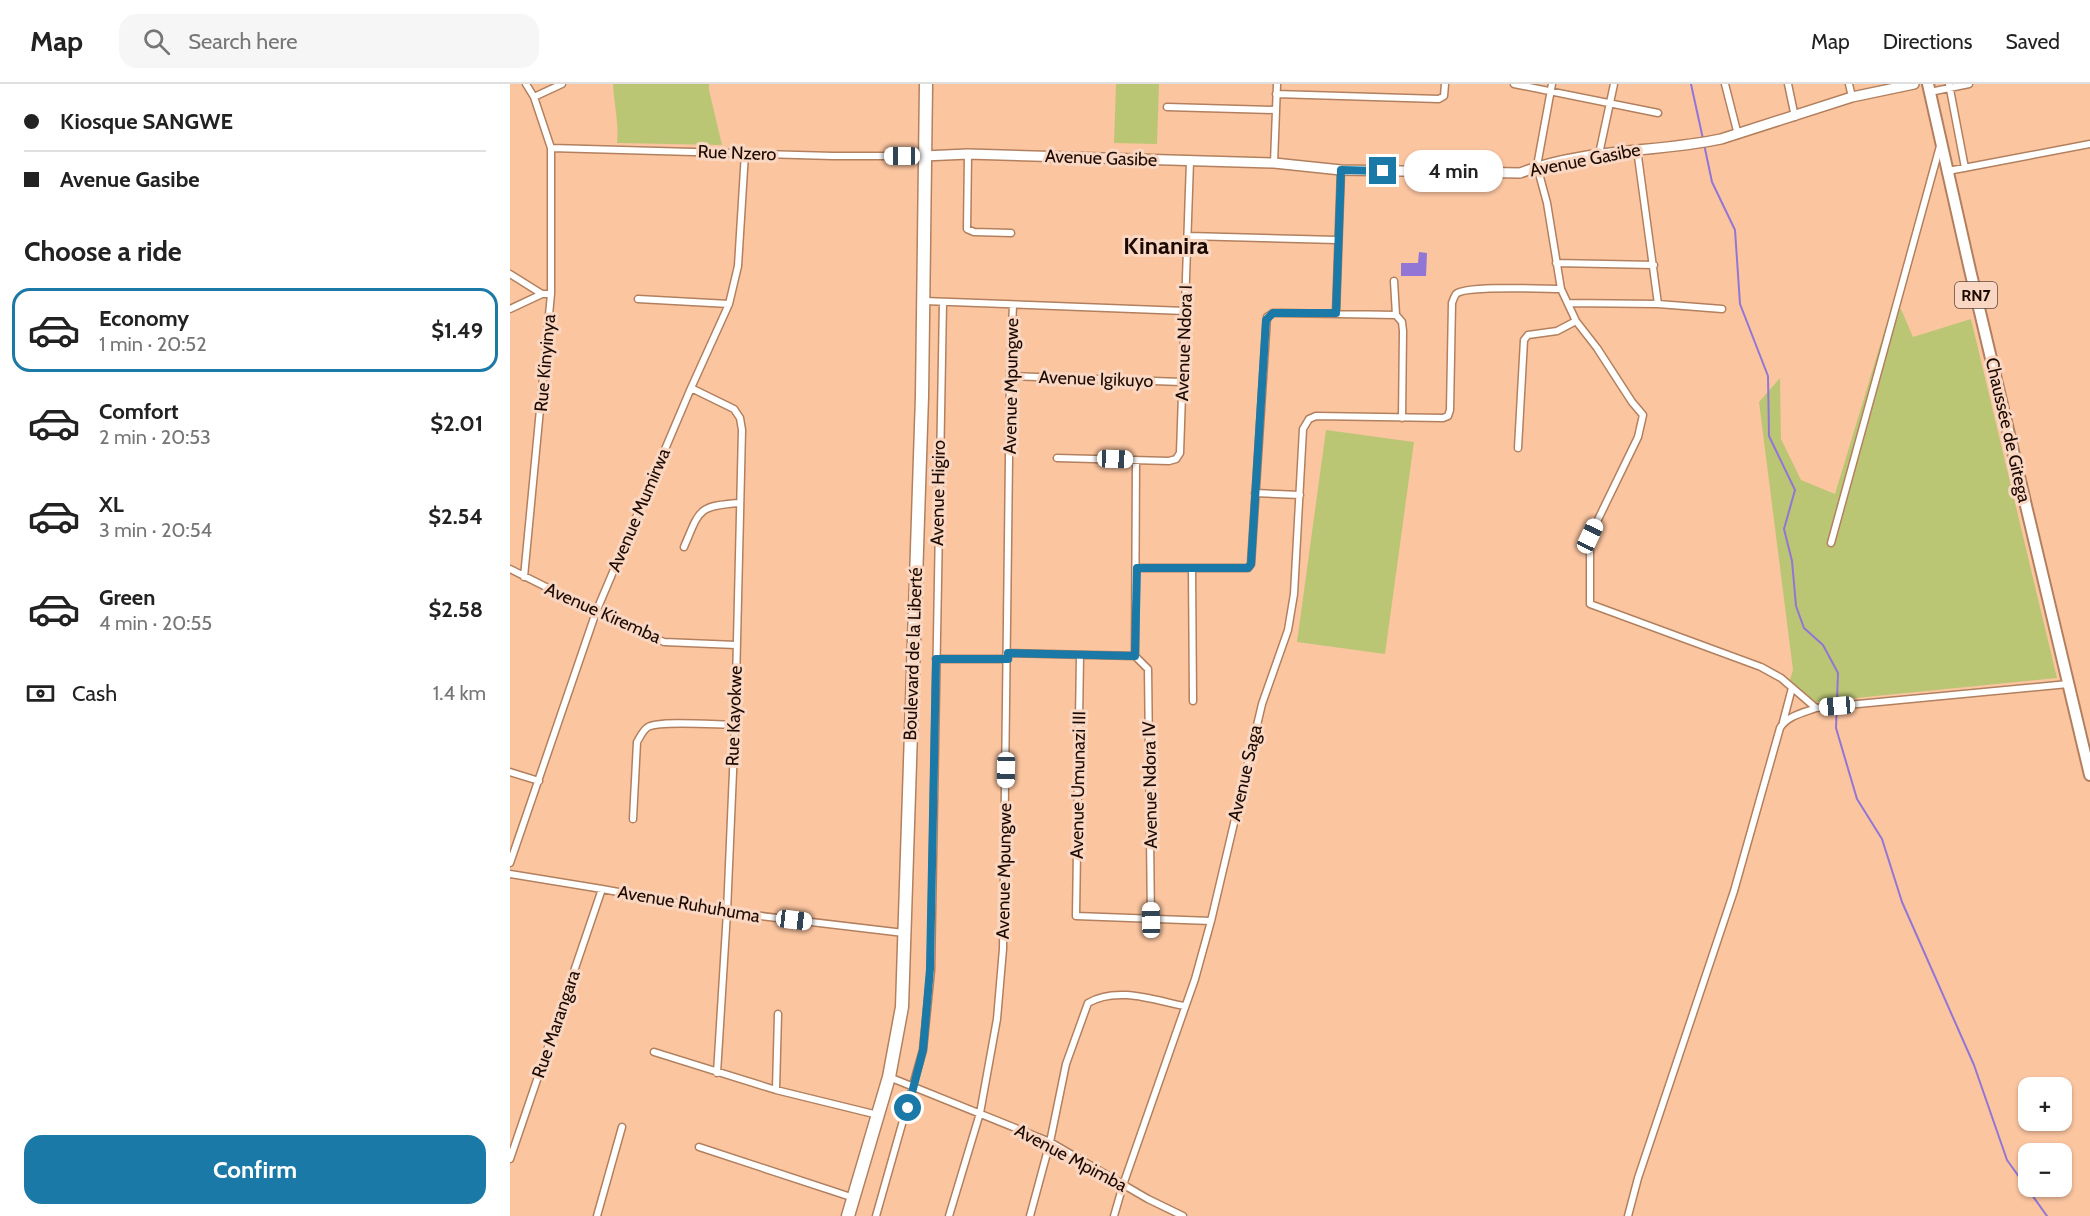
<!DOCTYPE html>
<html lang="en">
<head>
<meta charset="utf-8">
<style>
	body { margin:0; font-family:Cabin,sans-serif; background:#f6f6f6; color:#222; height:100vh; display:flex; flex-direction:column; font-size:22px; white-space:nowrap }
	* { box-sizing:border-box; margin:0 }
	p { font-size:20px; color:#767676 }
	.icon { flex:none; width:33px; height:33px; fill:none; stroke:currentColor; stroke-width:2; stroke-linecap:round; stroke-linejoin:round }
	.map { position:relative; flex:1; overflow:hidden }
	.side { display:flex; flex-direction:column; background:#fff; width:510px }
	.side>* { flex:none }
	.hud { display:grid; align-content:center; height:132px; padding:0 24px; background:#fff }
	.buttons { position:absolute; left:1508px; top:993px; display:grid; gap:12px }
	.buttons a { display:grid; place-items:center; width:54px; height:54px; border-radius:12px; background:#fff; box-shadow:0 2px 4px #0004; font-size:30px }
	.end { position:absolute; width:27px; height:27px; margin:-14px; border:8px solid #1a79a6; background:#fff; box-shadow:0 0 0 3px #fff }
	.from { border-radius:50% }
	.bubble { position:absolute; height:42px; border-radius:18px; background:#fff; box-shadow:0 2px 4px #0004; font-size:20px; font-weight:700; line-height:42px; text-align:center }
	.car { position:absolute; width:18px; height:36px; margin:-18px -9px; border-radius:8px; box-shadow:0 0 4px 2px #0007; background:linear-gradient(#fff 24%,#345 0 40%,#fff 0 76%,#345 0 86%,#fff 0) }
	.hud b { display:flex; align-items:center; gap:21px; height:57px; font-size:22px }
	.hud b+b { border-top:2px solid #e0e0e0 }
	.hud i { width:15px; height:15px; background:#222 }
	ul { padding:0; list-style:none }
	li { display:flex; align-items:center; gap:18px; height:84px; margin:0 12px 9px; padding:0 12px; border:3px solid transparent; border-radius:18px }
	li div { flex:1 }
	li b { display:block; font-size:22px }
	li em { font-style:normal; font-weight:700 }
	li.selected { border-color:#1a79a6 }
	li>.icon { width:54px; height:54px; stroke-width:1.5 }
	h2 { padding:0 24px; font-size:27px; line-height:72px }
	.pay { display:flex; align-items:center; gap:15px; height:66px; padding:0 24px; font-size:22px }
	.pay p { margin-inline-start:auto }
	.action { display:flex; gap:12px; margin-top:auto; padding:12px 24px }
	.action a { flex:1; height:69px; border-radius:18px; background:#1a79a6; color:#fff; font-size:24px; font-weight:700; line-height:69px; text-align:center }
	header { display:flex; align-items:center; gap:36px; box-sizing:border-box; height:84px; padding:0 30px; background:#fff; border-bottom:2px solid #e0e0e0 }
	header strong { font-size:28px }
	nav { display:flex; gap:33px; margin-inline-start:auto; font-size:21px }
	.search { width:420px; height:54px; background:#f6f6f6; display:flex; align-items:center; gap:15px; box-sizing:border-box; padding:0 21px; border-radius:18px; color:#767676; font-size:22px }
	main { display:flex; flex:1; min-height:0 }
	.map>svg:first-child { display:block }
	.green { fill:#bbc675 }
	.water { fill:#9176d6 }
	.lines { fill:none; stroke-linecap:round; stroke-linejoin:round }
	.stream { stroke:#9176d6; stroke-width:2 }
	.street-casing { stroke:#b2805e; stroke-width:9 }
	.secondary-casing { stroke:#b2805e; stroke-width:12 }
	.primary-casing { stroke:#b2805e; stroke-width:14 }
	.highway-casing { stroke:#b2805e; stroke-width:15 }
	.street { stroke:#fff; stroke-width:6 }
	.secondary { stroke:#fff; stroke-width:9 }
	.primary { stroke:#fff; stroke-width:10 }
	.highway { stroke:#fff; stroke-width:12 }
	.route { stroke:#1a79a6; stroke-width:8 }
	.labels { text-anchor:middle; stroke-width:6; stroke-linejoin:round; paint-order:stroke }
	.shield { fill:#f9d7c2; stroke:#5e483b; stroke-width:1.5 }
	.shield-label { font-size:16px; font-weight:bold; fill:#1c0a01 }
	.street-label { font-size:18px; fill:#1c0a01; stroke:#f9d7c2 }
	.district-label { font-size:24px; font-weight:bold; fill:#1c0a01; stroke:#f9d7c2 }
</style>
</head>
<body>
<header>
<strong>Map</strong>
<div class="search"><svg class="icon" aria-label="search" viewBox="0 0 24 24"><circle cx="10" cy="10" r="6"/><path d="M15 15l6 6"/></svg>Search here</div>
<nav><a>Map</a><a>Directions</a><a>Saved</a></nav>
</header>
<main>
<section class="side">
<div class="hud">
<b><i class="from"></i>Kiosque SANGWE</b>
<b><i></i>Avenue Gasibe</b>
</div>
<h2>Choose a ride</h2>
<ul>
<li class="selected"><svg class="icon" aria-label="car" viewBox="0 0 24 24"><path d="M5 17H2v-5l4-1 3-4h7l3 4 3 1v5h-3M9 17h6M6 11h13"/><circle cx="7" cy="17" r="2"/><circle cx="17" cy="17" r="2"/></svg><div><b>Economy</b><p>1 min · 20:52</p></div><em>$1.49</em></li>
<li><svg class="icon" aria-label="car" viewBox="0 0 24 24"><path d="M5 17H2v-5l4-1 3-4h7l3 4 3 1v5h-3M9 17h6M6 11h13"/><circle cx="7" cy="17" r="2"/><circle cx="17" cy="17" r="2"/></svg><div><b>Comfort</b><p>2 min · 20:53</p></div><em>$2.01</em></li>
<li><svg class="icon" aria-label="car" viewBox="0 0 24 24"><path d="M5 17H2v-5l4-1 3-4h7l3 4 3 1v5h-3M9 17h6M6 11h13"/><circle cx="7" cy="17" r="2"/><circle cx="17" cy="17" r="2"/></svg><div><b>XL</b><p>3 min · 20:54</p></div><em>$2.54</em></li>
<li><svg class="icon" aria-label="car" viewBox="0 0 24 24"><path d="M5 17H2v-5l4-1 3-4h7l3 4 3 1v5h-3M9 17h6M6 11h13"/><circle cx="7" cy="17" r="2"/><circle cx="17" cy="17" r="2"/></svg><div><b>Green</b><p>4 min · 20:55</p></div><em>$2.58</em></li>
</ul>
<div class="pay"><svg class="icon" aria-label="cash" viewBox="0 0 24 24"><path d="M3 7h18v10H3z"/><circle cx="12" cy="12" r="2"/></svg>Cash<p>1.4 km</p></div>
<div class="action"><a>Confirm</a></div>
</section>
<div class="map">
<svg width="1580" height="1132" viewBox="0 0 1580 1132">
	<rect width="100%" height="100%" fill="#fbc5a0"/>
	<path class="green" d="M103 0H199V6L212 61 107 59C109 39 104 20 103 0Z
		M606 0H649L647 60 604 59Z
		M1381 225H1391L1403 253 1461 235 1547 594 1306 618 1279 599 1283 586 1249 318 1270 294 1271 355 1291 396 1325 410Z
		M816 346 904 358 875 570 787 558Z"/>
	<path class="water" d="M909 168 917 169 916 192H891V179H908Z"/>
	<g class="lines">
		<path class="stream" d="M1181 0 1193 55
			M1194 60 1202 98 1225 146 1230 220 1258 292 1259 352 1285 406 1274 445 1282 477 1286 522 1294 544 1313 561 1328 589 1326 644 1347 715 1372 755 1392 818 1464 981 1497 1076 1537 1132"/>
		<defs>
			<path id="street" d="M1004 0 1148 29
				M1042 0 1027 82 1037 119 1051 205 1066 237 1087 264 1122 318 1133 331 1128 353 1080 452V520L1251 583 1271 594 1306 624 1558 600
				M1215 0 1228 51
				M1278 0 1285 33
				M1339 0 1342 13
				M1439 0 1455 84
				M1420 8 1459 0
				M766 10 929 15 934 12 935 0
				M24 13 52 0
				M657 23 766 26
				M41 64 323 72H414
				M1127 65 1148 220
				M458 70 457 145 464 148 501 149
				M1089 70 1104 0
				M764 79 767 0
				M1438 87 1580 60
				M678 152 827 156
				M1046 179 1144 181
				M0 190 32 210H41
				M884 197 886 231 892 238 893 247 892 334
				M128 215 219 220
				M414 217 675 227
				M1058 219 1148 220 1212 225
				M0 225 32 210
				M826 229 831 86
				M500 292 672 298
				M181 304 224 325 230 334 232 346 225 641 217 828 207 989
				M1008 364 1014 256 1018 251 1047 247 1066 237
				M547 374 659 377 666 375 670 369 680 77
				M745 409 790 411
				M1321 459 1430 62
				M174 463C190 426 187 422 229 419
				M626 484H738L741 480 757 233 763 229H771L886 231
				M0 485 86 528 154 558 226 561
				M682 485 683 617
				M14 493 41 210V64L24 13 16 0
				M498 569 625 572
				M570 571 566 832 701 837
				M625 572 638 585 641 836
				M625 572 626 376
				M426 575H498
				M1273 638 1282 604
				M0 688 29 697
				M123 735 127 658C130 653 133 646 138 643 150 636 208 641 225 641
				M0 779 86 528 181 304 219 220 228 182 235 69
				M0 790 92 805 217 828 394 849
				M144 968 266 1006 368 1031
				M379 993 540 1058 638 1115 673 1132
				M266 1006 268 930
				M189 1063 344 1114
				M0 1075 92 805
				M87 1132 112 1043
				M366 1132 413 966 421 886 433 218
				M439 1132 470 1029 487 935 493 865 500 292 503 221
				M520 1132 540 1058 556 980 578 919C606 902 644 916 674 922
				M604 1132 613 1101 685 895 701 837 752 620 778 546 784 510 793 345 799 335 806 332 933 334 938 332 940 326 942 219C943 216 944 213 946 210 955 201 1035 205 1051 205
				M1118 1132 1128 1094 1224 807 1270 644C1277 632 1293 629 1306 624"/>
			<path id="secondary" d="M414 72 458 70 764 79 831 86 1010 89C1074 64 1145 69 1211 55L1342 13 1404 0"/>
			<path id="primary" d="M1418 0 1460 186 1580 691"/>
			<path id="highway" d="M338 1132 379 993 392 923 412 312 416 0"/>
		</defs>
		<use href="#street" class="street-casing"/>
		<use href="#secondary" class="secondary-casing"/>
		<use href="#primary" class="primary-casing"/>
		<use href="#highway" class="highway-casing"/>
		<use href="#street" class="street"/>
		<use href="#secondary" class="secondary"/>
		<use href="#primary" class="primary"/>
		<use href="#highway" class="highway"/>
	</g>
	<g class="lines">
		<path class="route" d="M398 1024 413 966 420 885 426 575H498V569L625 572 627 484H738L741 480 756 236 763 229H826L831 86 873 87"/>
	</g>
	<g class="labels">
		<rect class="shield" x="1445" y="198" width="42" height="26" rx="4.5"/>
		<g class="shield-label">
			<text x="1466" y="217">RN7</text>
		</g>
		<g class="street-label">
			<text transform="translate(227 69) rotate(2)" y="6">Rue Nzero</text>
			<text transform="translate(591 74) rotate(2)" y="6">Avenue Gasibe</text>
			<text transform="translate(1075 76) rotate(-11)" y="6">Avenue Gasibe</text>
			<text transform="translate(674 259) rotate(-88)" y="6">Avenue Ndora I</text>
			<text transform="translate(35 279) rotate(-85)" y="6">Rue Kinyinya</text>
			<text transform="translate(586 295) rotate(2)" y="6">Avenue Igikuyo</text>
			<text transform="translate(501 302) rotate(-89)" y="6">Avenue Mpungwe</text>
			<text transform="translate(1498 346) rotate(77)" y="6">Chaussée de Gitega</text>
			<text transform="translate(428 409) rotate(-89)" y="6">Avenue Higiro</text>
			<text transform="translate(129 426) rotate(-67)" y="6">Avenue Mumirwa</text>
			<text transform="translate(93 529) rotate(24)" y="6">Avenue Kiremba</text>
			<text transform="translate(403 570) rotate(-88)" y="6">Boulevard de la Liberté</text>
			<text transform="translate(224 632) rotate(-88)" y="6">Rue Kayokwe</text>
			<text transform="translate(735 689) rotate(-77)" y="6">Avenue Saga</text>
			<text transform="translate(568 701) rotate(-89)" y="6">Avenue Umunazi III</text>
			<text transform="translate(640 701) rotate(-91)" y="6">Avenue Ndora IV</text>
			<text transform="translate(494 787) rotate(-89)" y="6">Avenue Mpungwe</text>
			<text transform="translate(179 820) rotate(10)" y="6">Avenue Ruhuhuma</text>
			<text transform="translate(46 940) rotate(-71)" y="6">Rue Marangara</text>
			<text transform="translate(561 1074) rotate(28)" y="6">Avenue Mpimba</text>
		</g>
		<g class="district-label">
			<text x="656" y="170">Kinanira</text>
		</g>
	</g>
</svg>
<div class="buttons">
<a>+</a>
<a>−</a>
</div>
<i class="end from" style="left:398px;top:1024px"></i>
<i class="end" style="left:873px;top:87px"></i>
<div class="bubble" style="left:894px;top:66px;width:99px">4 min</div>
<i class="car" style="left:392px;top:72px;rotate:270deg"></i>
<i class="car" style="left:605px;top:375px;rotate:92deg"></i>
<i class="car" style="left:1080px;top:452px;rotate:25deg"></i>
<i class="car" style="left:1327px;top:622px;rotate:265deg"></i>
<i class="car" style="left:496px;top:686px;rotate:181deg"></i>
<i class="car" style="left:284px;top:836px;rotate:97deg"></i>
<i class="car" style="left:641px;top:836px;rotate:359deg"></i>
</div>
</main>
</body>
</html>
